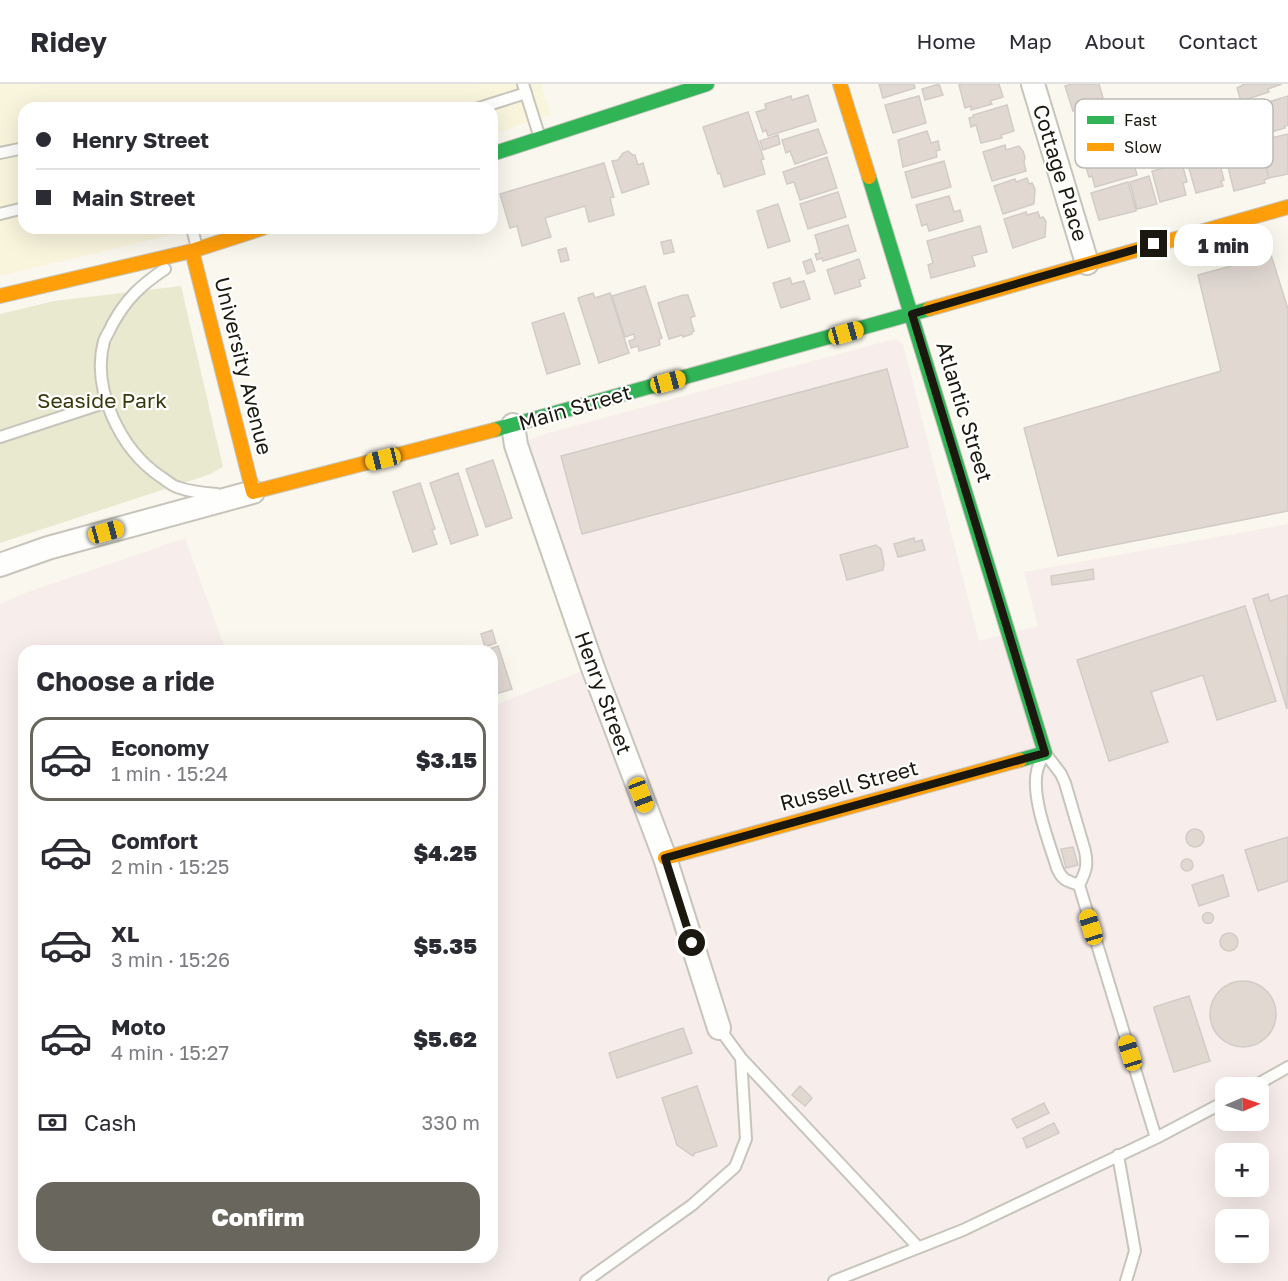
<!DOCTYPE html>
<html lang="en">
<head>
<meta charset="utf-8">
<style>
	body { margin:0; font-family:"Golos Text",sans-serif; background:#f2f2f3; color:#2b2b33; height:100vh; display:flex; flex-direction:column; font-size:22px; white-space:nowrap }
	* { box-sizing:border-box; margin:0 }
	p { font-size:20px; color:#7c7c81 }
	.icon { flex:none; width:33px; height:33px; fill:none; stroke:currentColor; stroke-width:2; stroke-linecap:round; stroke-linejoin:round }
	.map { position:relative; flex:1; overflow:hidden }
	.drawer { position:absolute; left:18px; top:561px; width:480px; height:618px; display:flex; flex-direction:column; background:#fff; border-radius:18px; box-shadow:0 6px 24px #0002 }
	.drawer>* { flex:none }
	.top-card { position:absolute; left:18px; top:18px; width:480px; height:132px; border-radius:18px; box-shadow:0 6px 24px #0002; display:grid; align-content:center; height:132px; padding:0 18px; background:#fff }
	.needle { width:39px; rotate:88deg }
	.controls { position:absolute; left:1215px; top:993px; display:grid; gap:12px }
	.controls a { display:grid; place-items:center; width:54px; height:54px; border-radius:12px; background:#fff; box-shadow:0 6px 24px #0002; font-size:30px }
	.end { position:absolute; width:27px; height:27px; margin:-14px; border:8px solid #1b190f; background:#fff; box-shadow:0 0 0 3px #fff }
	.from { border-radius:50% }
	.bubble { position:absolute; height:42px; border-radius:18px; background:#fff; box-shadow:0 6px 24px #0002; font-size:20px; font-weight:800; line-height:42px; text-align:center }
	.car { position:absolute; width:18px; height:36px; margin:-18px -9px; border-radius:8px; box-shadow:0 0 4px 2px #0007; background:linear-gradient(#f5c518 24%,#345 0 40%,#f5c518 0 76%,#345 0 86%,#f5c518 0) }
	.top-card b { display:flex; align-items:center; gap:21px; height:57px; font-size:22px }
	.top-card b+b { border-top:2px solid #e1e1e2 }
	.top-card i { width:15px; height:15px; background:#2b2b33 }
	ul { padding:0; list-style:none }
	li { display:flex; align-items:center; gap:18px; height:84px; margin:0 12px 9px; padding:0 6px; border:3px solid transparent; border-radius:18px }
	li div { flex:1 }
	li b { display:block; font-size:22px }
	li em { font-style:normal; font-weight:800 }
	li.on { border-color:#69675d }
	li>.icon { width:54px; height:54px; stroke-width:1.5 }
	h2 { padding:0 18px; font-size:27px; line-height:72px }
	.pay { display:flex; align-items:center; gap:15px; height:66px; padding:0 18px; font-size:22px }
	.pay p { margin-inline-start:auto }
	.action { display:flex; gap:12px; margin-top:auto; padding:12px 18px }
	.action a { flex:1; height:69px; border-radius:18px; background:#69675d; color:#fff; font-size:24px; font-weight:800; line-height:69px; text-align:center }
	header { display:flex; align-items:center; gap:36px; box-sizing:border-box; height:84px; padding:0 30px; background:#fff; border-bottom:2px solid #e1e1e2 }
	header strong { font-size:28px }
	nav { display:flex; gap:33px; margin-inline-start:auto; font-size:21px }
	.map>svg:first-child { display:block }
	.industrial { fill:#f7edea; fill-rule:evenodd }
	.built { fill:#f9f4dc }
	.green { fill:#e8e9cf }
	.building { fill:#e1d8d2; stroke:#d2cbc6; stroke-width:1.5 }
	.lines { fill:none; stroke-linecap:round; stroke-linejoin:round }
	.lane-casing { stroke:#c7c5bb; stroke-width:14 }
	.street-casing { stroke:#c7c5bb; stroke-width:26 }
	.fast-casing { stroke:#c7c5bb; stroke-width:16 }
	.slow-casing { stroke:#c7c5bb; stroke-width:16 }
	.lane { stroke:#fefefc; stroke-width:10 }
	.street { stroke:#fefefc; stroke-width:22 }
	.fast { stroke:#30b455; stroke-width:14 }
	.slow { stroke:#ff9f0a; stroke-width:14 }
	.route { stroke:#1b190f; stroke-width:8 }
	.labels { text-anchor:middle; stroke-width:4.5; stroke-linejoin:round; paint-order:stroke }
	.street-label { font-size:21px; fill:#1b190f; stroke:#fff }
	.park-label { font-size:21px; fill:#38390a; stroke:#fff }
	.key { fill:#fff; stroke:#bbbab7; stroke-width:1.5 }
	.key-label { font-size:16px; fill:#1b190f }
</style>
</head>
<body>
<header>
<strong>Ridey</strong>
<nav><a>Home</a><a>Map</a><a>About</a><a>Contact</a></nav>
</header>
<div class="map">
<svg width="1288" height="1197" viewBox="0 0 1288 1197">
	<rect width="100%" height="100%" fill="#faf8ee"/>
	<path class="industrial" d="M894 255 903 260 979 557 1038 542 1024 488 1288 440V1197H0V520L22 510 185 454 226 567H24V1173H492V622L593 583 516 361 544 350ZM1226 1004H1258V1036H1226ZM1226 1070H1258V1102H1226ZM1226 1136H1258V1168H1226Z"/>
	<path class="built" d="M0 0H541L551 31 492 50V24H24V144H200L0 192Z"/>
	<path class="green" d="M181 202 223 383 208 391 0 459V230L54 217Z"/>
	<path class="building" d="M879 0H914L915 4 883 14Z
		M939 0 943 11 925 16 922 5Z
		M962 0H999L1003 13 990 17 992 20 971 26V22L965 24 959 1Z
		M1072 0H1099L1105 21 1083 27 1082 24 1073 27 1065 2Z
		M1245 0H1282L1268 5 1269 8 1241 17 1237 4Z
		M808 11 816 37 768 52 766 46 763 48 756 28 766 25 765 20 791 12 792 16Z
		M919 12 926 39 893 49 885 21Z
		M1288 12V41L1285 42V44L1265 50 1256 22Z
		M1007 21 1014 47 1001 51 1002 54 981 59 976 41 971 43 969 34 973 33V31Z
		M748 28 764 75 761 76 765 90 724 103 720 89 718 90 703 43Z
		M1233 37 1259 57 1269 94 1264 96 1265 99 1234 107 1222 59 1220 60 1215 41Z
		M818 45 827 69 795 80 790 67 786 69 782 56Z
		M927 47 931 59 938 57 940 66 936 67 937 73 903 83 898 56Z
		M1288 50V90L1269 94 1259 57Z
		M778 51 780 60 763 66 760 57Z
		M1213 54 1224 96 1221 97 1223 102 1196 109 1187 77 1195 75 1191 59Z
		M1005 61 1006 66 1019 62 1023 67 1025 73 1024 79 1026 87 992 97 983 68Z
		M1129 61 1137 91 1095 103 1092 92 1089 93 1086 83 1089 82 1088 78 1099 74 1098 70Z
		M628 67 633 71H635L638 81 643 79 649 100 622 109 612 77 618 76 623 69Z
		M827 73 837 104 800 116 794 98 787 100 783 88Z
		M944 77 951 103 912 114 905 88Z
		M604 79 614 113 610 114 614 131 589 138 585 122 545 134 551 153 522 162 517 142 510 144 500 110Z
		M1182 79 1187 98 1183 99 1186 111 1160 118 1152 87Z
		M1149 92 1157 120 1137 125 1130 98Z
		M1027 94 1029 100 1032 99 1035 105 1034 120 1003 130 994 102 1015 95 1016 98Z
		M1128 98 1136 127 1099 136 1091 109Z
		M838 108 846 133 808 145 800 120Z
		M949 112 954 128 960 126 963 137 929 147 927 140 922 142 916 121Z
		M778 120 790 157 768 164 757 127Z
		M1026 128 1027 131 1038 128 1040 134 1043 133 1045 136 1046 138 1045 153 1013 164 1004 135Z
		M848 141 856 167 823 177 822 174 817 176 815 170 820 169 815 151Z
		M980 142 987 168 972 172 975 182 931 194 928 181 933 179 927 157Z
		M671 156 674 168 664 170 661 158Z
		M566 164 569 176 561 178 558 166Z
		M1271 171 1288 225V427L1058 472 1024 344 1221 287 1198 191Z
		M811 175 815 187 807 190 803 178Z
		M859 175 865 194 859 196 861 202 835 210 827 186Z
		M790 194 792 200 804 197 810 215 781 224 773 199Z
		M645 202 662 254 659 255 660 261 639 267 638 262 631 264 629 257 635 255 634 250 625 253 612 212Z
		M593 209 595 214 610 209 629 269 599 279 578 214Z
		M683 211H688L695 232 690 234 694 247 692 248V250L683 253 682 251 669 255 658 219Z
		M564 229 580 280 547 290 532 239Z
		M887 285 908 363 582 450 561 372Z
		M493 376 512 434 486 443 466 385Z
		M458 389 478 451 451 460 430 399Z
		M420 399 435 445 432 446 437 460 413 468 393 408Z
		M914 454 915 458 922 456 925 466 898 473 894 460Z
		M876 461 881 465 884 479 883 486 847 496 840 471Z
		M1093 485 1094 495 1052 501 1051 492Z
		M1268 510 1270 517 1288 511 1287 625 1253 515Z
		M1245 522 1276 617 1217 636 1203 591 1151 608 1168 658 1109 677 1077 576Z
		M492 546 496 559 485 563 481 550Z
		M498 562 512 605 492 611V567H483Z
		M1186 754a9 9 0 1 1 18 0a9 9 0 1 1-18 0Z
		M1288 753V797L1258 807 1245 766Z
		M1073 763 1078 781 1066 784 1061 765Z
		M1181 781a6 6 0 1 1 12 0a6 6 0 1 1-12 0Z
		M1223 791 1229 812 1199 822 1192 801Z
		M1202.5 834a5.5 5.5 0 1 1 11 0a5.5 5.5 0 1 1-11 0Z
		M1220 858a9 9 0 1 1 18 0a9 9 0 1 1-18 0Z
		M1210 930a33 33 0 1 1 66 0a33 33 0 1 1-66 0Z
		M1189 912 1210 977 1174 988 1154 925V923Z
		M683 944 692 969 617 994 609 969Z
		M697 1002 717 1062 695 1069 693 1072 677 1061 662 1014Z
		M800 1002 812 1014 805 1022 792 1011Z
		M1044 1019 1049 1029 1017 1044 1012 1035Z
		M1054 1039 1059 1049 1027 1064 1023 1054Z"/>
	<g class="lines">
		<defs>
			<path id="lane" d="M523 0 539 51
				M479 24 526 9
				M0 69 24 64
				M0 130 24 124
				M192 144 197 164
				M165 185C141 201 126 215 112 241 110 246 106 252 104 257 91 306 121 366 161 393 166 396 171 401 177 403 190 408 203 409 217 410
				M0 353 107 318
				M1079 801C1067 797 1062 796 1057 784 1049 758 1031 713 1037 687 1038 681 1042 675 1045 669L1061 690 1065 699 1085 767C1088 782 1086 787 1079 801L1156 1054
				M719 944 741 974 918 1163
				M1251 1004 1288 983
				M1118 1071 1135 1167 1126 1197
				M586 1197 692 1121 735 1083 746 1055 741 974
				M834 1197 963 1146 1156 1054 1226 1017"/>
			<path id="street" d="M1033 0 1087 179
				M513 341 516 361 593 584 665 774 719 944
				M0 481 48 464 253 408"/>
			<path id="fast" d="M492 70 707 0
				M869 93 1045 669 1020 676
				M494 346 929 225"/>
			<path id="slow" d="M840 0 869 93
				M192 167 253 408 494 346
				M0 212 192 167 263 144
				M929 225 1288 123
				M665 774 1020 676"/>
		</defs>
		<use href="#lane" class="lane-casing"/>
		<use href="#street" class="street-casing"/>
		<use href="#fast" class="fast-casing"/>
		<use href="#slow" class="slow-casing"/>
		<use href="#lane" class="lane"/>
		<use href="#street" class="street"/>
		<use href="#fast" class="fast"/>
		<use href="#slow" class="slow"/>
	</g>
	<g class="lines">
		<path class="route" d="M692 859 665 774 1045 669 912 230 1154 160"/>
	</g>
	<g class="labels">
		<g class="street-label">
			<text transform="translate(1060 89) rotate(73)" y="7">Cottage Place</text>
			<text transform="translate(243 282) rotate(76)" y="7">University Avenue</text>
			<text transform="translate(575 324) rotate(-16)" y="7">Main Street</text>
			<text transform="translate(964 328) rotate(73)" y="7">Atlantic Street</text>
			<text transform="translate(603 609) rotate(70)" y="7">Henry Street</text>
			<text transform="translate(849 702) rotate(-15)" y="7">Russell Street</text>
		</g>
		<g class="park-label">
			<text x="102" y="324">Seaside Park</text>
		</g>
	</g>
	<rect x="1075" y="15" width="198" height="69" rx="9" class="key"/>
	<rect x="1087" y="32" width="27" height="8" fill="#30b455"/>
	<rect x="1087" y="59" width="27" height="8" fill="#ff9f0a"/>
	<g class="key-label">
		<text x="1124" y="42">Fast</text>
		<text x="1124" y="69">Slow</text>
	</g>
</svg>
<div class="controls">
<a><svg class="needle" viewBox="-14 -14 28 28"><path d="M0-13l5 13h-10z" fill="#e53935"/><path d="M0 13l5-13h-10z" fill="#7c7c81"/></svg></a>
<a>+</a>
<a>−</a>
</div>
<i class="end from" style="left:692px;top:859px"></i>
<i class="end" style="left:1154px;top:160px"></i>
<div class="bubble" style="left:1174px;top:140px;width:99px">1 min</div>
<i class="car" style="left:846px;top:249px;rotate:74deg"></i>
<i class="car" style="left:668px;top:298px;rotate:75deg"></i>
<i class="car" style="left:383px;top:375px;rotate:256deg"></i>
<i class="car" style="left:106px;top:448px;rotate:75deg"></i>
<i class="car" style="left:641px;top:711px;rotate:159deg"></i>
<i class="car" style="left:1091px;top:843px;rotate:343deg"></i>
<i class="car" style="left:1130px;top:969px;rotate:343deg"></i>
<div class="top-card">
<b><i class="from"></i>Henry Street</b>
<b><i></i>Main Street</b>
</div>
<section class="drawer">
<h2>Choose a ride</h2>
<ul>
<li class="on"><svg class="icon" aria-label="car" viewBox="0 0 24 24"><path d="M5 17H2v-5l4-1 3-4h7l3 4 3 1v5h-3M9 17h6M6 11h13"/><circle cx="7" cy="17" r="2"/><circle cx="17" cy="17" r="2"/></svg><div><b>Economy</b><p>1 min · 15:24</p></div><em>$3.15</em></li>
<li><svg class="icon" aria-label="car" viewBox="0 0 24 24"><path d="M5 17H2v-5l4-1 3-4h7l3 4 3 1v5h-3M9 17h6M6 11h13"/><circle cx="7" cy="17" r="2"/><circle cx="17" cy="17" r="2"/></svg><div><b>Comfort</b><p>2 min · 15:25</p></div><em>$4.25</em></li>
<li><svg class="icon" aria-label="car" viewBox="0 0 24 24"><path d="M5 17H2v-5l4-1 3-4h7l3 4 3 1v5h-3M9 17h6M6 11h13"/><circle cx="7" cy="17" r="2"/><circle cx="17" cy="17" r="2"/></svg><div><b>XL</b><p>3 min · 15:26</p></div><em>$5.35</em></li>
<li><svg class="icon" aria-label="car" viewBox="0 0 24 24"><path d="M5 17H2v-5l4-1 3-4h7l3 4 3 1v5h-3M9 17h6M6 11h13"/><circle cx="7" cy="17" r="2"/><circle cx="17" cy="17" r="2"/></svg><div><b>Moto</b><p>4 min · 15:27</p></div><em>$5.62</em></li>
</ul>
<div class="pay"><svg class="icon" aria-label="cash" viewBox="0 0 24 24"><path d="M3 7h18v10H3z"/><circle cx="12" cy="12" r="2"/></svg>Cash<p>330 m</p></div>
<div class="action"><a>Confirm</a></div>
</section>
</div>
</body>
</html>
